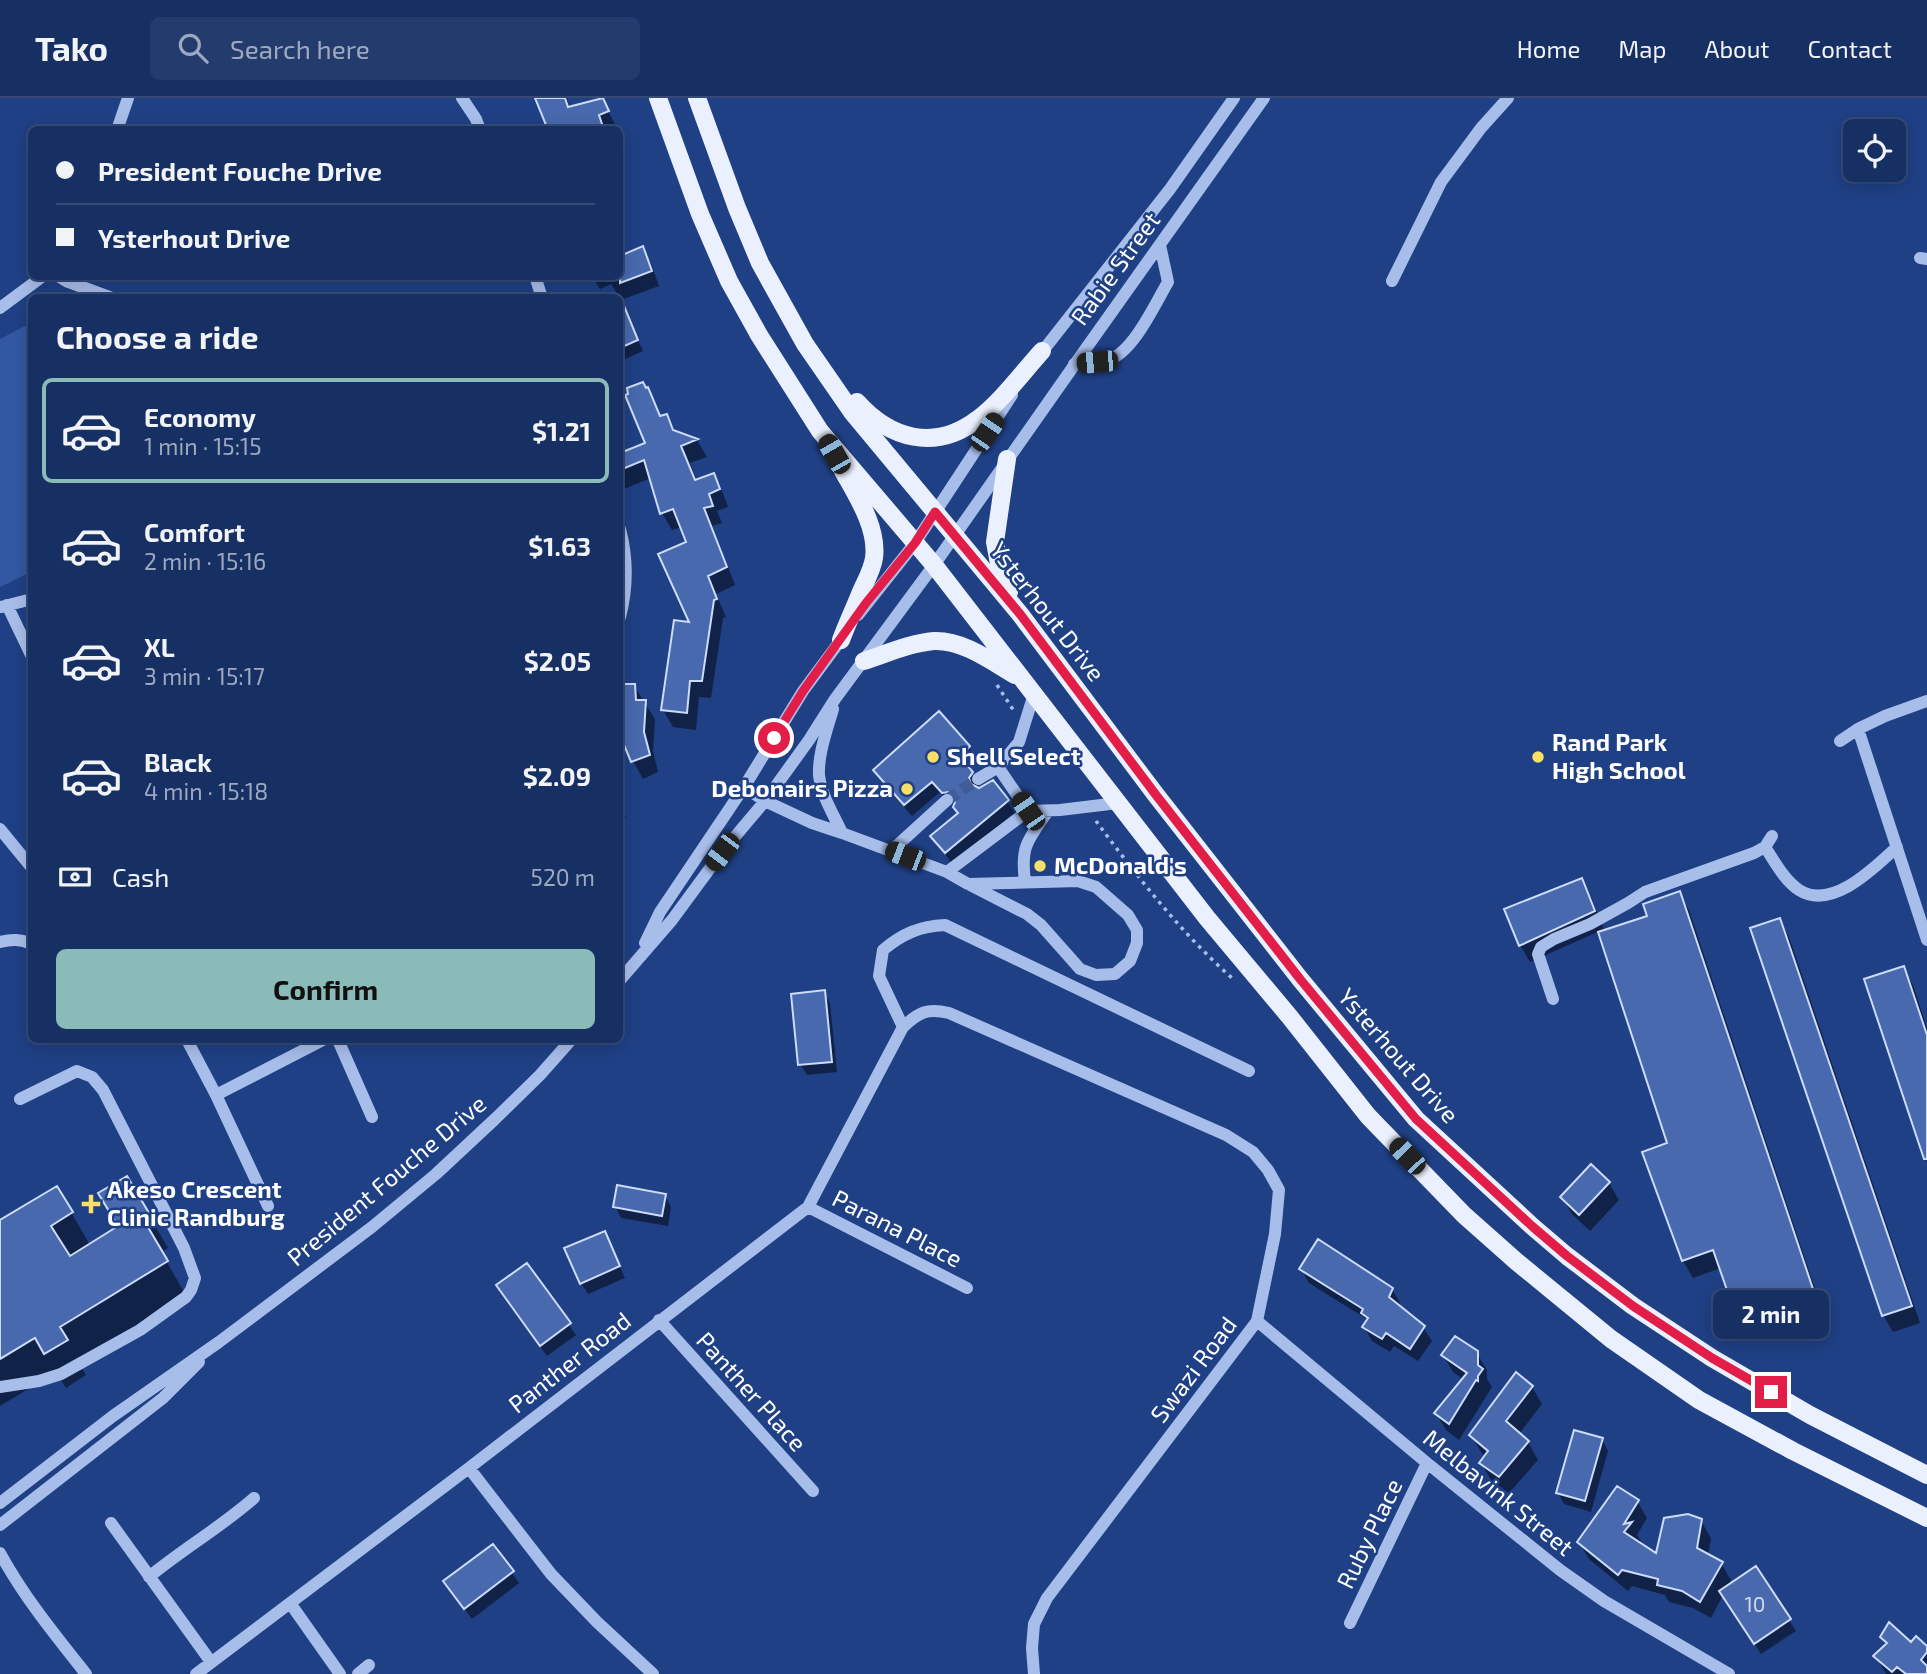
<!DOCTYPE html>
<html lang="en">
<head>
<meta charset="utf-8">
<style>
	body { margin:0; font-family:"Exo 2",sans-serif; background:#243c6d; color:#f1f3f6; height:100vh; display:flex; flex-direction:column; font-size:26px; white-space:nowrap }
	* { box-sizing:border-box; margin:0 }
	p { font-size:23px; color:#9ea9bf }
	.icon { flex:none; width:38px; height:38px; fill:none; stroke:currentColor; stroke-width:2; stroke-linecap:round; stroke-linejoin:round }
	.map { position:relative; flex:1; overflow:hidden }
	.details { position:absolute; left:28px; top:196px; width:595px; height:749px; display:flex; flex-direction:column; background:#173064; border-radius:10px; box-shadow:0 4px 18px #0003,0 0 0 2px #364b78 }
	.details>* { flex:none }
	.guide { position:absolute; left:28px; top:28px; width:595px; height:154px; border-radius:10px; box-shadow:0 4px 18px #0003,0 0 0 2px #364b78; display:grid; align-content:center; height:154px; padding:0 28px; background:#173064 }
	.buttons { position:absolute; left:1843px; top:21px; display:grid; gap:14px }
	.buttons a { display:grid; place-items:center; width:63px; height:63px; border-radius:10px; background:#173064; box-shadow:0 4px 18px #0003,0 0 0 2px #364b78; font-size:35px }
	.end { position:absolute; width:32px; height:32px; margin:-16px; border:9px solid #e11d48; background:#fff; box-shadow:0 0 0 4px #fff }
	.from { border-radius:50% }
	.bubble { position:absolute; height:49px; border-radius:10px; background:#173064; box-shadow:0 4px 18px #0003,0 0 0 2px #364b78; font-size:23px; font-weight:700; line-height:49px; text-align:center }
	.car { position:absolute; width:21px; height:42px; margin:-21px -10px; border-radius:9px; box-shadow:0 0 5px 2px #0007; background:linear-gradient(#222 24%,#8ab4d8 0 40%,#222 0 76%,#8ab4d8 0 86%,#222 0) }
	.guide b { display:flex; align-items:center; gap:24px; height:66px; font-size:26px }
	.guide b+b { border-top:2px solid #364b78 }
	.guide i { width:18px; height:18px; background:#f1f3f6 }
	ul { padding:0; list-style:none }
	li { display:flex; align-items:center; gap:21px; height:105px; margin:0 14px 10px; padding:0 14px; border:4px solid transparent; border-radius:10px }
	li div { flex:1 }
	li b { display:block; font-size:26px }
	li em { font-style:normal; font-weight:700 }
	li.on { border-color:#8bbbb9 }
	li>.icon { width:63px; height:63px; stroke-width:1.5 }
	h2 { padding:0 28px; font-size:32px; line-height:84px }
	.pay { display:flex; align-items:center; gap:18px; height:77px; padding:0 28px; font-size:26px }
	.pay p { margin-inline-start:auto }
	.cta { display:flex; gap:14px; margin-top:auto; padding:14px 28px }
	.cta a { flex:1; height:80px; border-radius:10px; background:#8bbbb9; color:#111; font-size:28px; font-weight:700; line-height:80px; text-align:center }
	header { display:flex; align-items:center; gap:42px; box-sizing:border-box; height:98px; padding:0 35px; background:#173064; border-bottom:2px solid #364b78 }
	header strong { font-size:33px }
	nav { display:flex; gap:38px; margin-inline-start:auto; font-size:24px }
	.search { width:490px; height:63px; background:#243c6d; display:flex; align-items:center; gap:18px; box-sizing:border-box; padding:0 24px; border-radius:10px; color:#9ea9bf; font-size:26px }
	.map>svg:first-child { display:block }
	.green { fill:#3358a3 }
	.shadow { fill:#0007 }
	.building { fill:#4869ae; stroke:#ccdbf7; stroke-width:2 }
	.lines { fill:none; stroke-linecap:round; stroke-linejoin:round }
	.minor-tunnel { stroke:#415d97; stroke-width:12; stroke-dasharray:12 6; stroke-linecap:butt }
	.path { stroke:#a8beea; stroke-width:3.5; stroke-dasharray:3.5 5; stroke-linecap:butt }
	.minor { stroke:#a8beea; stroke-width:12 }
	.major { stroke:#ebf0fe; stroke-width:18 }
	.route { stroke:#e11d48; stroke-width:9 }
	.poi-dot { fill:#f8df67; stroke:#1f4085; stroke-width:2.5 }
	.labels { text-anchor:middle; stroke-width:5; stroke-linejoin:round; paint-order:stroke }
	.number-label { font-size:21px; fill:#d1daeb }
	.street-label { font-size:24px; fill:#fff; stroke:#1f4085 }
	.poi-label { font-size:24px; font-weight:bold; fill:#fff; stroke:#1f4085; text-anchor:start }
</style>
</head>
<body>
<header>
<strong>Tako</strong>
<div class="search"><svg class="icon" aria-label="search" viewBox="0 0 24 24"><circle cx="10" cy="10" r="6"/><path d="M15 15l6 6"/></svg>Search here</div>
<nav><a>Home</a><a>Map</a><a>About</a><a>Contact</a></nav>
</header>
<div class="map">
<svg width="1927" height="1576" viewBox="0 0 1927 1576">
	<rect width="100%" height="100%" fill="#1f4085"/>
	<path class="green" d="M31 225V474L0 489V241Z"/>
	<path class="shadow" d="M537 0H567L570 11 602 2 616 28 608 32H550Z
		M642 150 651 165 659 188 621 202 611 186 600 191 592 178H620V160Z
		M620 203 643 253 623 262 620 257Z
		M648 291 662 320 666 318 676 335 697 342 707 359 690 365 697 383 713 377 723 395 728 409 717 413 722 425 712 428 735 487 716 496 726 519 723 520 711 600 699 599 696 632 673 629 663 612 692 526 688 445 682 429 672 432 662 415 651 380 624 391 620 384V357L647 346 646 292Z
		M620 588H634L655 621 653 653 658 674 643 681 633 663 620 633Z
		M969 649 976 661 968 671 978 687 975 694 1007 703 1014 715 952 766 933 738 959 717 957 705 950 706 940 694 912 718 882 684 875 672Z
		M620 706 626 719 620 722Z
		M1581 782 1591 799 1605 834 1649 819 1679 795 1689 812 1828 1230 1794 1241 1782 1217 1746 1228 1736 1211 1721 1170 1693 1180 1683 1163 1644 1055 1669 1046 1600 833 1530 864 1520 847Z
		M1779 822 1789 839 1920 1225 1893 1234 1883 1217Z
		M1903 870 1913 887 1927 930V1064L1866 882Z
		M824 894 830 905 837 974 807 977 800 966Z
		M127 1080 168 1150 161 1154 187 1199 78 1264 86 1277 66 1290 56 1274 0 1308V1124L57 1090 90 1147 120 1129Z
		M1609 1085 1619 1102 1590 1133 1572 1116 1562 1099Z
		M665 1098 671 1109 668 1128 621 1120 615 1108Z
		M604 1135 625 1180 588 1196 581 1185Z
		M527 1167 576 1237 547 1258 505 1199Z
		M1301 1171 1392 1191 1400 1205 1399 1209 1423 1229 1432 1243 1418 1263 1394 1248 1390 1254 1372 1243 1364 1229 1368 1224 1365 1220 1309 1185Z
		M1476 1254 1487 1272V1281L1492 1289 1459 1342 1446 1332 1436 1315 1464 1282 1453 1274 1443 1257Z
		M1532 1289 1542 1306 1519 1336 1528 1344 1538 1362 1509 1395 1491 1382 1481 1365 1486 1359 1481 1354 1471 1337Z
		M1602 1341 1608 1353 1591 1414 1564 1406 1558 1395Z
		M1637 1403 1647 1420 1637 1437 1641 1443 1638 1445 1657 1458 1701 1423 1711 1440 1708 1458 1721 1465 1731 1482 1728 1489 1756 1471 1796 1533 1761 1556 1723 1497 1711 1520 1693 1510 1669 1504 1665 1497 1632 1488 1628 1493 1589 1461 1579 1444Z
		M493 1448 519 1485 472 1521 452 1494Z
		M1882 1539 1927 1550V1576H1886L1876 1558 1887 1547Z"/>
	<path class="building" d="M535 0H565L568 9 603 0 609 13 599 17 604 32H548Z
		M643 148 652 173 620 185V158Z
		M620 198 638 242 620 250Z
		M643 284 646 290 648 289 660 318 667 316 673 332 698 341 681 348 695 382 714 375 720 391 709 396 713 408 704 410 727 469 708 478 717 501 714 502 702 583H690L687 615 661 612 674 522 689 524 658 456 686 444 673 411 660 416 644 362 620 372V355L645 345 625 297 628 296 627 290Z
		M620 586H635L636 602H646L644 634 650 657 631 664 620 637Z
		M939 613 970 648 961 660 973 674 969 680 971 686 979 690 993 682 1009 702 945 755 930 738 958 715 953 709 955 704 954 697 949 694 942 695 932 684 904 707 873 672Z
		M1582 780 1595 813 1519 848 1504 811Z
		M1680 793 1820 1212 1782 1225 1774 1199 1734 1212 1713 1152 1682 1163 1642 1054 1667 1045 1598 834 1647 818 1643 806Z
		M1780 820 1912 1208 1882 1218 1750 830Z
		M1904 868 1927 937V1061H1924L1864 881Z
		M825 892 832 964 798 967 791 896Z
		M1591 1066 1610 1084 1579 1117 1560 1099Z
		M127 1078 149 1115 142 1119 168 1163 60 1229 68 1242 44 1256 35 1240 0 1261V1122L57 1088 73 1114 51 1128 70 1158 118 1128 98 1095Z
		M617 1087 666 1096 662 1118 613 1109Z
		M605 1133 620 1168 580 1186 564 1150Z
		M1318 1141 1393 1190 1389 1199 1425 1228 1410 1251 1386 1235 1382 1241 1362 1229 1368 1220 1361 1215 1363 1211 1299 1171Z
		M527 1165 571 1225 540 1248 496 1187Z
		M1455 1238 1478 1253V1267L1483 1271 1478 1278V1283L1476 1282 1449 1326 1434 1315 1467 1275 1441 1257Z
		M1516 1274 1533 1288 1506 1323 1529 1343 1499 1379 1479 1365 1488 1353 1469 1337Z
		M1574 1332 1603 1340 1585 1403 1556 1395Z
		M1617 1388 1639 1402 1624 1426 1632 1424 1624 1434 1656 1455 1664 1420 1688 1416 1702 1421 1697 1450 1723 1464 1700 1504 1682 1493 1657 1487 1658 1481 1622 1472 1618 1477 1577 1444Z
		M493 1446 514 1473 464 1511 443 1483Z
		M1756 1468 1791 1521 1754 1546 1719 1493Z
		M1889 1524 1911 1544 1916 1538 1927 1548V1554L1921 1562 1927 1568V1576H1906L1897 1569 1892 1574 1873 1558 1887 1545 1880 1539Z"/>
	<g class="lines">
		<path class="minor-tunnel" d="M947 702 978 681"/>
		<path class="path" d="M997 587 1014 613
			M1096 723C1136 777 1181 835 1232 880"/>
		<path class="minor" d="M462 0 476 21 480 32
			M117 32 128 0
			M1920 160 1927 161
			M58 178 66 183 112 200
			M535 178 542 200
			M1392 183 1441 84 1481 30 1508 0
			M0 210 43 178
			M1038 259 1170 91 1234 0
			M1074 266C1085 265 1097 265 1108 262 1133 255 1155 206 1168 184L1160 147
			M620 431C628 461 628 488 620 519
			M7 507 32 559
			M1 509 32 501
			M858 517 915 445 1012 297
			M1927 603 1885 618 1858 631 1927 842
			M833 611C827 632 818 656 819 677 821 697 834 717 842 735
			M1840 643 1858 631
			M978 681 998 669
			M744 689 765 703 812 725 842 735 947 774 1028 713 1060 712 1118 705
			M1028 713 998 669 1019 644 1034 596
			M0 731 32 770
			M1765 749C1775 764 1784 782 1799 792 1832 813 1874 770 1897 749
			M891 753 947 702
			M947 774 968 786 1027 816 1041 827 1080 871 1096 877 1115 876 1130 863 1137 845V832L1128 817 1096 789 1078 783 968 786
			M1025 783C1020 747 1029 741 1048 713
			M0 844C12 841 20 841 32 846
			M645 845 660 814 744 689 803 593 846 535
			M620 882 672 822 722 754 765 703 809 642 835 601 934 467 1087 249 1264 0
			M1553 901 1538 856 1541 849 1554 841 1590 826 1628 805 1645 794 1754 755 1765 749 1772 738
			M903 929 879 878 883 852C902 836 920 828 945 827L1249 973
			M187 942 216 997 268 1108
			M338 942 372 1019
			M216 997 323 942
			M808 1109 967 1190
			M659 1222 813 1393
			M1257 1223 1427 1365 1560 1472 1604 1503 1729 1576
			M0 1289 39 1283 61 1276 140 1232 186 1199 191 1192 195 1180 184 1150 103 992 92 979 77 973 20 1001
			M469 1370 551 1476 597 1524 653 1576
			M0 1405 113 1318 219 1244 372 1129 436 1076 495 1021 540 977 571 942
			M111 1425 211 1564
			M0 1427 163 1300 199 1264
			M0 1455C24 1499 55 1537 86 1576
			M149 1479C183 1451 221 1429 254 1400
			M290 1505 340 1576
			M1350 1525 1427 1365
			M196 1576 469 1370 808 1109 903 929C919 914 927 910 949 915L1226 1037 1253 1054 1268 1072 1279 1092 1275 1136 1257 1223 1047 1500 1034 1526 1032 1550 1034 1576
			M358 1576 369 1567"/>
		<path class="major" d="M658 0 700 116 729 183 759 237 820 333 934 467 1207 820 1289 918 1368 1018 1464 1117 1517 1164 1611 1241 1699 1302 1793 1353 1927 1420
			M697 0 737 110 760 165 805 246 852 314 1020 516 1156 697 1300 881 1416 1021 1533 1129 1567 1158 1633 1208 1712 1260 1810 1317 1927 1377
			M857 304C890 341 935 354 978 321 1000 305 1023 274 1042 253
			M1007 361 995 444 1000 471 1009 494
			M841 542C847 526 854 511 860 496 865 484 872 473 874 460 878 430 857 398 843 373
			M864 563C886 556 910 545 934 543 963 542 991 563 1015 577"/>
	</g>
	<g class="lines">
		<path class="route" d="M774 640 803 593 866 505 915 445 935 414 1020 516 1156 697 1300 881 1416 1021 1533 1129 1567 1158 1633 1208 1712 1260 1771 1294"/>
	</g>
	<g class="poi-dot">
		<circle cx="933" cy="659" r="7"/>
		<circle cx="1538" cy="659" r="7"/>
		<circle cx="907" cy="691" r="7"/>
		<circle cx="1040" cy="768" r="7"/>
		<path d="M87.5 1095.5h7v7h7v7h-7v7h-7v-7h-7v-7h7z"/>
	</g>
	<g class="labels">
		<g class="number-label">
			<text x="1755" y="1514">10</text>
		</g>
		<g class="street-label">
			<text transform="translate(1116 171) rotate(-54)" y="8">Rabie Street</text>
			<text transform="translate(1047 514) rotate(52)" y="8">Ysterhout Drive</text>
			<text transform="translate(1398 958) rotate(49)" y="8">Ysterhout Drive</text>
			<text transform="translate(387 1083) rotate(-40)" y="8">President Fouche Drive</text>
			<text transform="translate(897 1131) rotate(27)" y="8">Parana Place</text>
			<text transform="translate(570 1265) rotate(-38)" y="8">Panther Road</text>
			<text transform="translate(1194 1272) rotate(-53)" y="8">Swazi Road</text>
			<text transform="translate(751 1294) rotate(48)" y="8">Panther Place</text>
			<text transform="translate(1498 1395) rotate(39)" y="8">Melbavink Street</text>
			<text transform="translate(1370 1436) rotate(-64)" y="8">Ruby Place</text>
		</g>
		<g class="poi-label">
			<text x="1552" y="653">Rand Park<tspan x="1552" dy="28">High School</tspan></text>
			<text x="947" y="667">Shell Select</text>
			<text x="893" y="699" text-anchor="end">Debonairs Pizza</text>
			<text x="1054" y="776">McDonald's</text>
			<text x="107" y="1100">Akeso Crescent<tspan x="107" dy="28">Clinic Randburg</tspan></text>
		</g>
	</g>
</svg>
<div class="buttons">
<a><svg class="icon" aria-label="locate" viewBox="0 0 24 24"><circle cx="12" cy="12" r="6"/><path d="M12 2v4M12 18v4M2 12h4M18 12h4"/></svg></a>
</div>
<i class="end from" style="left:774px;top:640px"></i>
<i class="end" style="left:1771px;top:1294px"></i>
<div class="bubble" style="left:1713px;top:1192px;width:116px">2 min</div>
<i class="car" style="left:1097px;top:264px;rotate:265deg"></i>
<i class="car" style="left:987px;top:334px;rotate:34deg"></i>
<i class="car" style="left:834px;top:356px;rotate:330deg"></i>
<i class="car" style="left:1028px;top:713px;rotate:326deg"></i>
<i class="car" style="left:722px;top:754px;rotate:217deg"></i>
<i class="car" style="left:905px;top:758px;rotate:291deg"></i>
<i class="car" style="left:1407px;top:1058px;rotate:316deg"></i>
<div class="guide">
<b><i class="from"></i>President Fouche Drive</b>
<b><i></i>Ysterhout Drive</b>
</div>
<section class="details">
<h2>Choose a ride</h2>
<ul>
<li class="on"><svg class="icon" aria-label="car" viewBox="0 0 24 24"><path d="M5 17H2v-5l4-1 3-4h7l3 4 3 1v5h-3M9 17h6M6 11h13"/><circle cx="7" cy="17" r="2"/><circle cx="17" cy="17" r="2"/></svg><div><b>Economy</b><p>1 min · 15:15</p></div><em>$1.21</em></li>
<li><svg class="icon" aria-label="car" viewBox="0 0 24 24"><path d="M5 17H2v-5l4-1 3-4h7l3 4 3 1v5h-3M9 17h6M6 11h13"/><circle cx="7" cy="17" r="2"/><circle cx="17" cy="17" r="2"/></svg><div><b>Comfort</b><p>2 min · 15:16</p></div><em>$1.63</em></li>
<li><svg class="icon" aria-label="car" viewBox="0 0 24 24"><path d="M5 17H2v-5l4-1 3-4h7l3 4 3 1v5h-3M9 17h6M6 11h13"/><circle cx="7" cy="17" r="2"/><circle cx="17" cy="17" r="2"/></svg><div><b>XL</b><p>3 min · 15:17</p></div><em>$2.05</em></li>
<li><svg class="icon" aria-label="car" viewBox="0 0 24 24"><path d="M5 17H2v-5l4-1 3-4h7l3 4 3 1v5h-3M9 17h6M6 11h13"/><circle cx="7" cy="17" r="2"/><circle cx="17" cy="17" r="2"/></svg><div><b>Black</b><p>4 min · 15:18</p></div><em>$2.09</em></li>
</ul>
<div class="pay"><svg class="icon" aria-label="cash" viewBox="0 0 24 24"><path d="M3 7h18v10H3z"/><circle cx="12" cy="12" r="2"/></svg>Cash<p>520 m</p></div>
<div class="cta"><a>Confirm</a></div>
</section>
</div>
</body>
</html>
